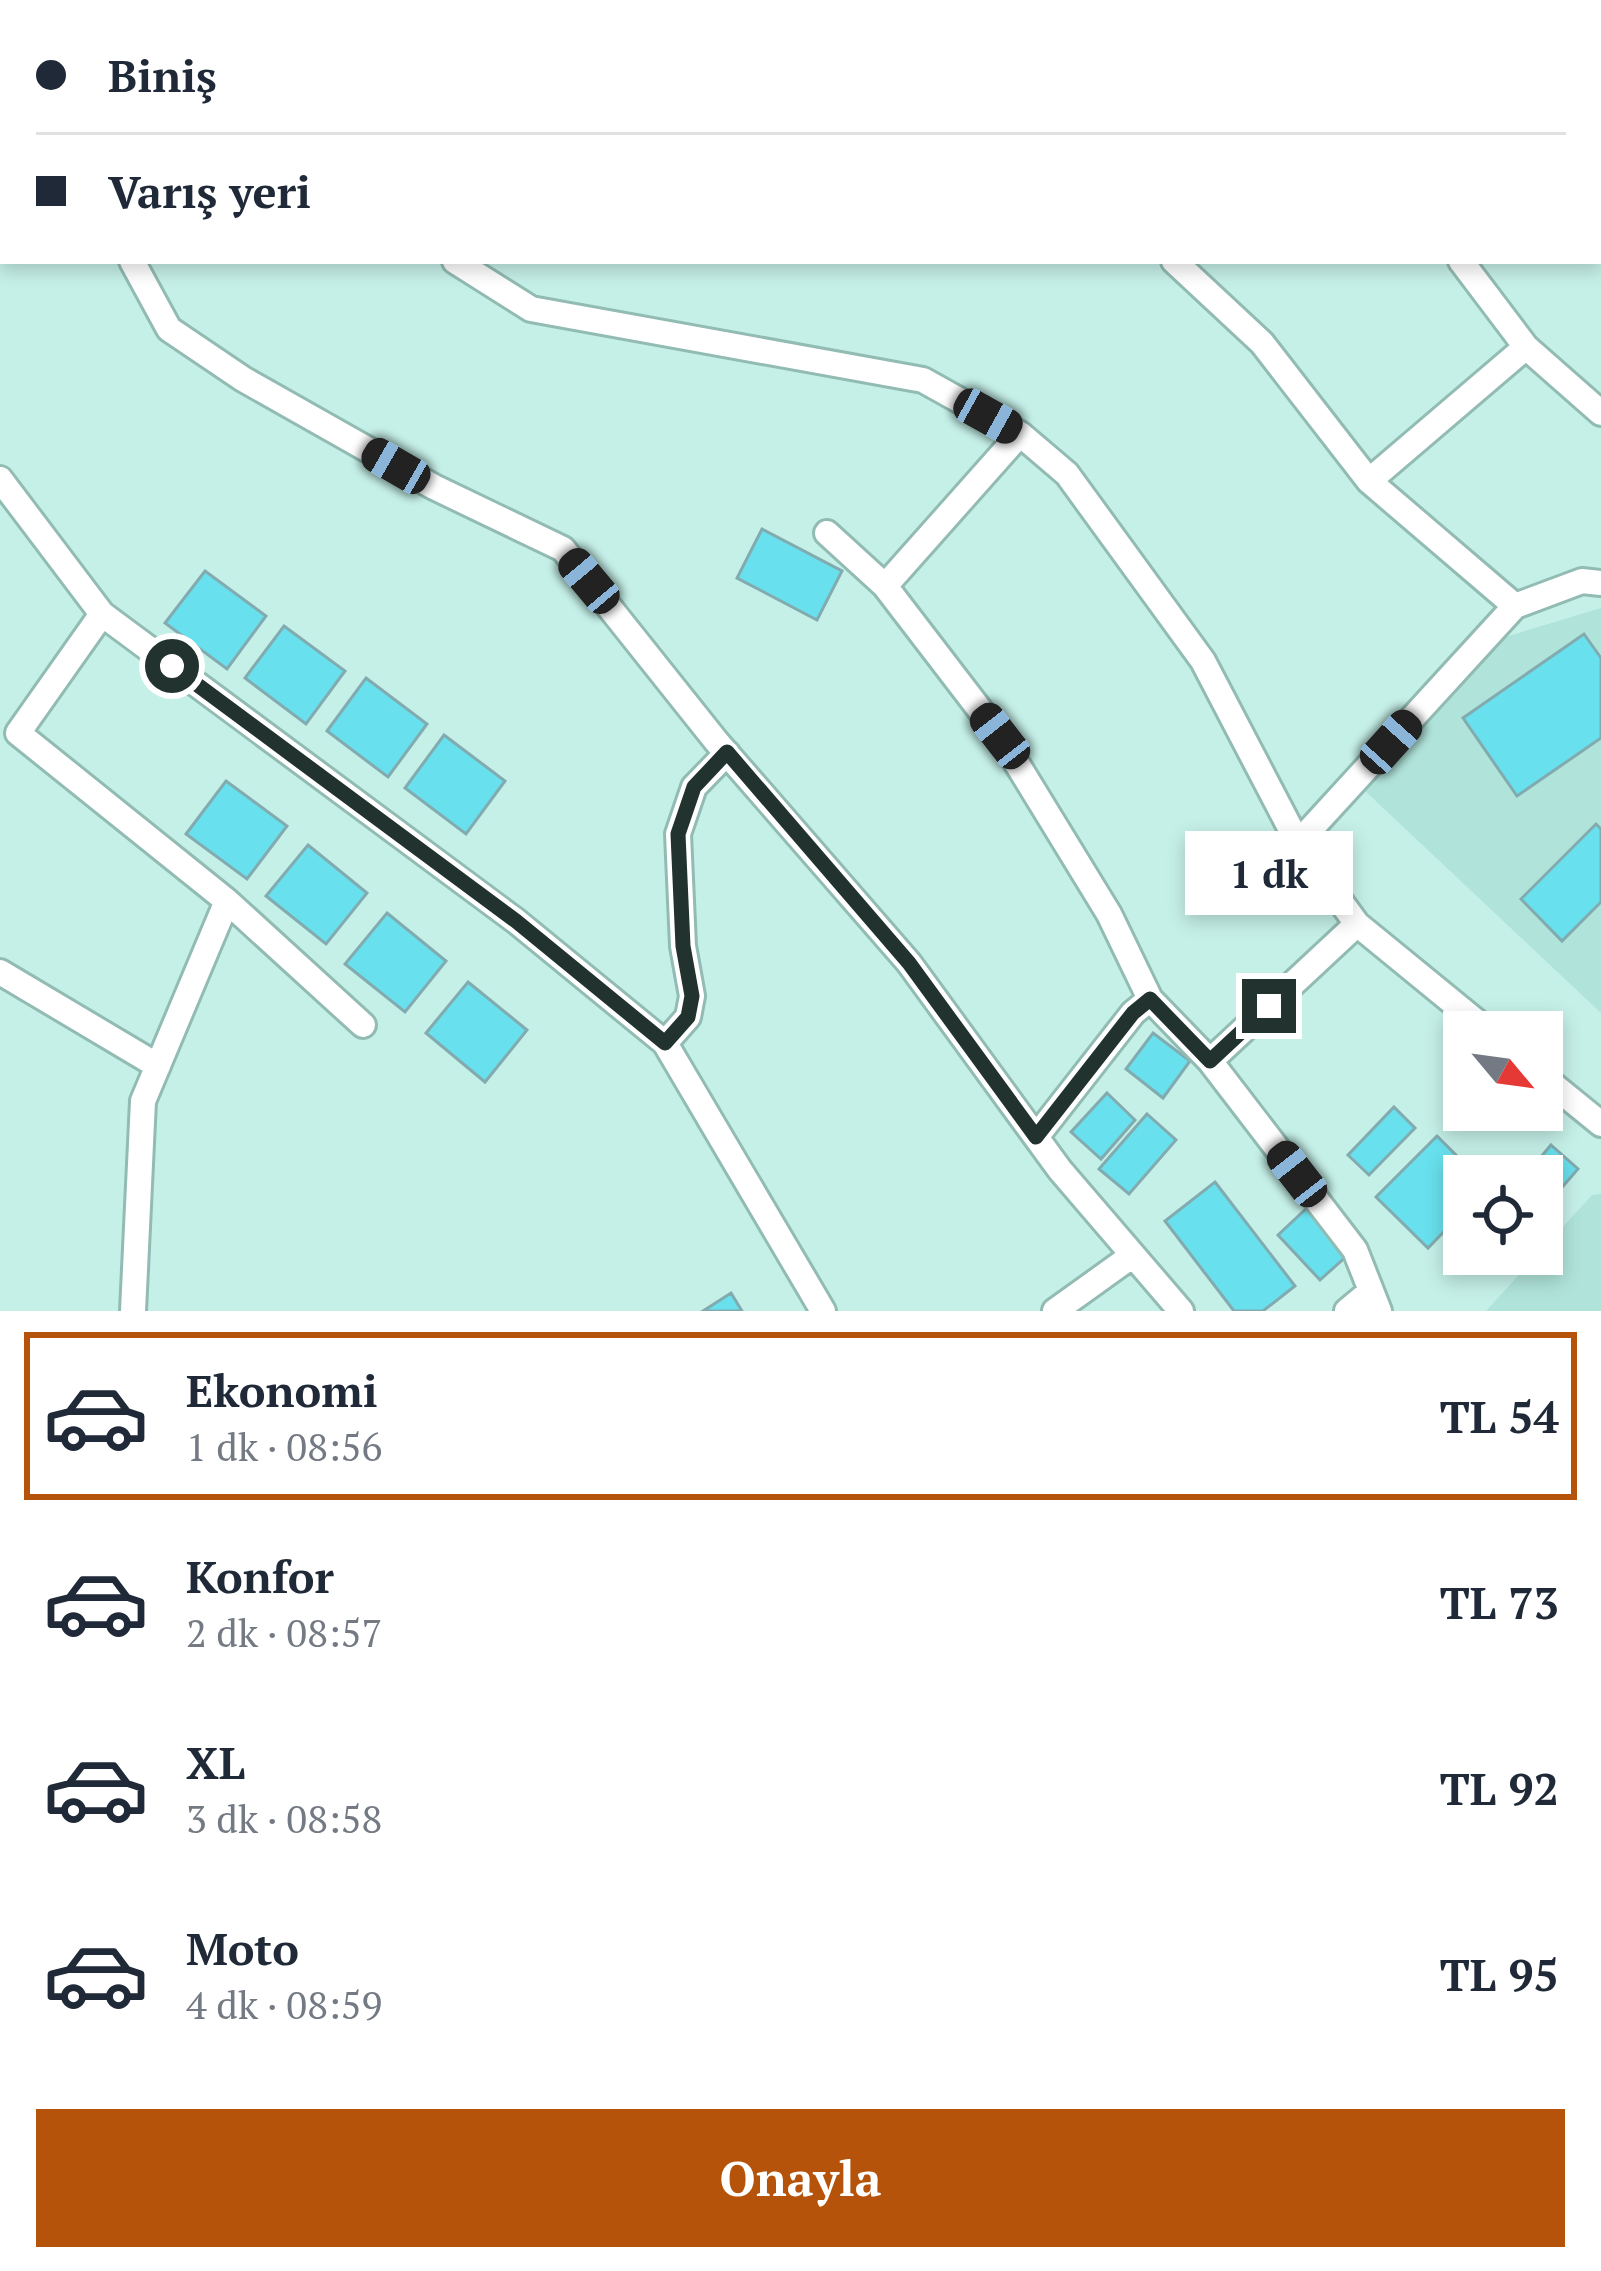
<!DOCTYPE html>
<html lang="tr">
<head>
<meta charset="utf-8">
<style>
	body { margin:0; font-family:"PT Serif",serif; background:#f6f6f7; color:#1f2937; height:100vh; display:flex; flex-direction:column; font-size:45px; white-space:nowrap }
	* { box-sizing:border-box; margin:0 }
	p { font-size:39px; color:#747a83 }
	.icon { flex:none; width:66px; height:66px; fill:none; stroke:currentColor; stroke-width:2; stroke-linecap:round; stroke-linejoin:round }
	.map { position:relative; height:1311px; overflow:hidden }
	.side { display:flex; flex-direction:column; background:#fff; flex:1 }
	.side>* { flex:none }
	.banner { position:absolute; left:0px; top:0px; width:1602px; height:264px; box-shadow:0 6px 18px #0003; display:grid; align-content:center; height:264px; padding:0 36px; background:#fff }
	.needle { width:78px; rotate:119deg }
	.controls { position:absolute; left:1443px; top:1011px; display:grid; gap:24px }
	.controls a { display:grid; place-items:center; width:120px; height:120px; border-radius:0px; background:#fff; box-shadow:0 6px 18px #0003; font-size:60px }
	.end { position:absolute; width:54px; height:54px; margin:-27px; border:15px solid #22322f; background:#fff; box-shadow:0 0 0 6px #fff }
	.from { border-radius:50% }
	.bubble { position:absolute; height:84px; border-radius:0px; background:#fff; box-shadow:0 6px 18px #0003; font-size:39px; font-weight:800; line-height:84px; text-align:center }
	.car { position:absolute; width:36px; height:72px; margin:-36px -18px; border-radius:15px; box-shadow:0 0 9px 3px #0007; background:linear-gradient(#222 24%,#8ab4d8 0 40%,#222 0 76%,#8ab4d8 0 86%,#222 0) }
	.banner b { display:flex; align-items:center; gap:42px; height:114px; font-size:45px }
	.banner b+b { border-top:3px solid #e0e1e3 }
	.banner i { width:30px; height:30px; background:#1f2937 }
	ul { padding:21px 0 0; list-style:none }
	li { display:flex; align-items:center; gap:36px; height:168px; margin:0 24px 18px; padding:0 12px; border:6px solid transparent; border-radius:0px }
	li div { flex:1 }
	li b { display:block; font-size:45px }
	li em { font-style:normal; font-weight:800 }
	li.current { border-color:#b45309 }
	li>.icon { width:108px; height:108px; stroke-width:1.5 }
	.primary-button { display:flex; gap:24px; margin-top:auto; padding:24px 36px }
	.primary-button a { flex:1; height:138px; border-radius:0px; background:#b45309; color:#fff; font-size:48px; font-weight:800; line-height:138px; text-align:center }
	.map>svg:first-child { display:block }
	.built { fill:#b0e4da }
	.building { fill:#68e0ed; stroke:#82abb0; stroke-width:3 }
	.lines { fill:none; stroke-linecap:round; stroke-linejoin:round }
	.minor-casing { stroke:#92bbb3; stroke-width:30 }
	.minor { stroke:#fff; stroke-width:24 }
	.route { stroke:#22322f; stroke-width:15 }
</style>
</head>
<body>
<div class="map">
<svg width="1601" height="1311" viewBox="0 0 1601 1311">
	<rect width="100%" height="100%" fill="#c5f0e8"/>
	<path class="built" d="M1601 608V1013L1363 789 1482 644Z
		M1601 1194V1311H1486L1592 1195Z"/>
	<path class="building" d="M762 529 842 571 817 620 737 578Z
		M205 571 266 616 227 669 165 623Z
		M284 626 345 671 306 724 245 678Z
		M1584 634 1601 658V738L1517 796 1463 718Z
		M366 678 427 724 388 777 327 731Z
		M444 735 505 781 466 834 405 788Z
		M226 781 287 826 247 879 186 834Z
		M1596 824 1601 829V902L1562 941 1521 899Z
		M308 845 367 893 326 944 266 896Z
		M387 913 446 961 405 1012 345 964Z
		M468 982 527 1030 485 1082 426 1033Z
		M1153 1033 1190 1061 1163 1098 1126 1069Z
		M1107 1093 1135 1120 1101 1159 1071 1132Z
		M1394 1107 1415 1128 1369 1175 1348 1155Z
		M1147 1114 1176 1140 1129 1194 1099 1169Z
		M1437 1136 1477 1176H1464V1211L1428 1248 1376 1197Z
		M1551 1145 1578 1169 1545 1207 1542 1176H1525Z
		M1215 1182 1295 1286 1263 1311H1234L1165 1221Z
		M1307 1208 1349 1254 1320 1280 1278 1235Z
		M1464 1251V1254H1498L1445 1270Z
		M731 1293 742 1311H703Z"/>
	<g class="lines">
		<defs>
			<path id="minor" d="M1180 0 1185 3
				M1299 3 1303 0
				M0 96 3 98
				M1599 216H1601
				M132 261 169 329 243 379 434 487 563 549 716 741 909 963 1060 1170 1181 1311
				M455 261 531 309 923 380 1020 434 1067 474 1203 661 1298 843 1357 924
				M1174 261 1262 343 1369 481 1515 606 1582 581 1601 583
				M1461 261 1526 347 1601 413
				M0 479 102 614
				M1369 481 1526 347
				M827 533 885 586 1000 736 1109 914 1150 999 1210 1061 1355 1250 1379 1311
				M885 586 1020 434
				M1298 843 1515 606
				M227 901 363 1025
				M0 972 158 1066
				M665 1043 823 1311
				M1210 1061 1357 924 1489 1032
				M1542 1076 1601 1124
				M1036 1137 1133 1013 1150 999
				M133 1311 143 1101 227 901 18 733 102 614 516 921 665 1043 688 1017 692 996 683 946 678 834 694 787 727 753
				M1055 1311 1133 1255
				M1347 1311 1371 1291"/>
		</defs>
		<use href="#minor" class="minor-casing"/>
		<use href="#minor" class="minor"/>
	</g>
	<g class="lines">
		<path class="route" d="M172 666 516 921 665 1043 688 1017 692 996 683 946 678 834 694 787 727 752 909 963 1036 1137 1133 1013 1150 999 1210 1061 1269 1006"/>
	</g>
</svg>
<div class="controls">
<a><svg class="needle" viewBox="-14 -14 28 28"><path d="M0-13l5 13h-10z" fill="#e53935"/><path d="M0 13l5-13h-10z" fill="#747a83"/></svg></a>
<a><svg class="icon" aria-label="locate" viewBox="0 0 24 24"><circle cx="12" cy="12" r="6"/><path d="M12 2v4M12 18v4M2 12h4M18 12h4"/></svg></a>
</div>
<i class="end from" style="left:172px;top:666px"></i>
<i class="end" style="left:1269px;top:1006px"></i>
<div class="bubble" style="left:1185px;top:831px;width:168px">1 dk</div>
<i class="car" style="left:988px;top:416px;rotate:119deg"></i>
<i class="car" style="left:396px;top:466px;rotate:300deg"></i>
<i class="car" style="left:589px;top:581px;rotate:320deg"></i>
<i class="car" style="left:1000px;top:736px;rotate:322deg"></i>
<i class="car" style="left:1391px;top:742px;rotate:42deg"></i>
<i class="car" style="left:1297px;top:1174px;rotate:322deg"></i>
<div class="banner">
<b><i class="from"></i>Biniş</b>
<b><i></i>Varış yeri</b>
</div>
</div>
<section class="side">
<ul>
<li class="current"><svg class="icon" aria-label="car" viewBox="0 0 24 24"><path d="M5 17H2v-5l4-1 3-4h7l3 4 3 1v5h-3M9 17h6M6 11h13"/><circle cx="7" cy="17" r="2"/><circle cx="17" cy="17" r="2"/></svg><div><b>Ekonomi</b><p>1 dk · 08:56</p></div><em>TL 54</em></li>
<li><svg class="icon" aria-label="car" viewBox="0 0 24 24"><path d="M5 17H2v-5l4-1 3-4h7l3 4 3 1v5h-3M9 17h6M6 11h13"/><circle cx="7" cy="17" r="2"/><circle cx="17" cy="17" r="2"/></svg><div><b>Konfor</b><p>2 dk · 08:57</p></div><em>TL 73</em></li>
<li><svg class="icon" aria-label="car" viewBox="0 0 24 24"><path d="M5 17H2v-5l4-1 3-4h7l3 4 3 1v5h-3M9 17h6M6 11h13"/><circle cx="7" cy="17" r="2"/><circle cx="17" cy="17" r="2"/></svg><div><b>XL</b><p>3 dk · 08:58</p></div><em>TL 92</em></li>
<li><svg class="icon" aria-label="car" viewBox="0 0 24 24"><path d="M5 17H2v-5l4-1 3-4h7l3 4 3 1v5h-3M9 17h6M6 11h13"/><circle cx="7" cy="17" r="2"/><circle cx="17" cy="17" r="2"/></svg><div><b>Moto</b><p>4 dk · 08:59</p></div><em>TL 95</em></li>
</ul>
<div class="primary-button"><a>Onayla</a></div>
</section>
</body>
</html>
